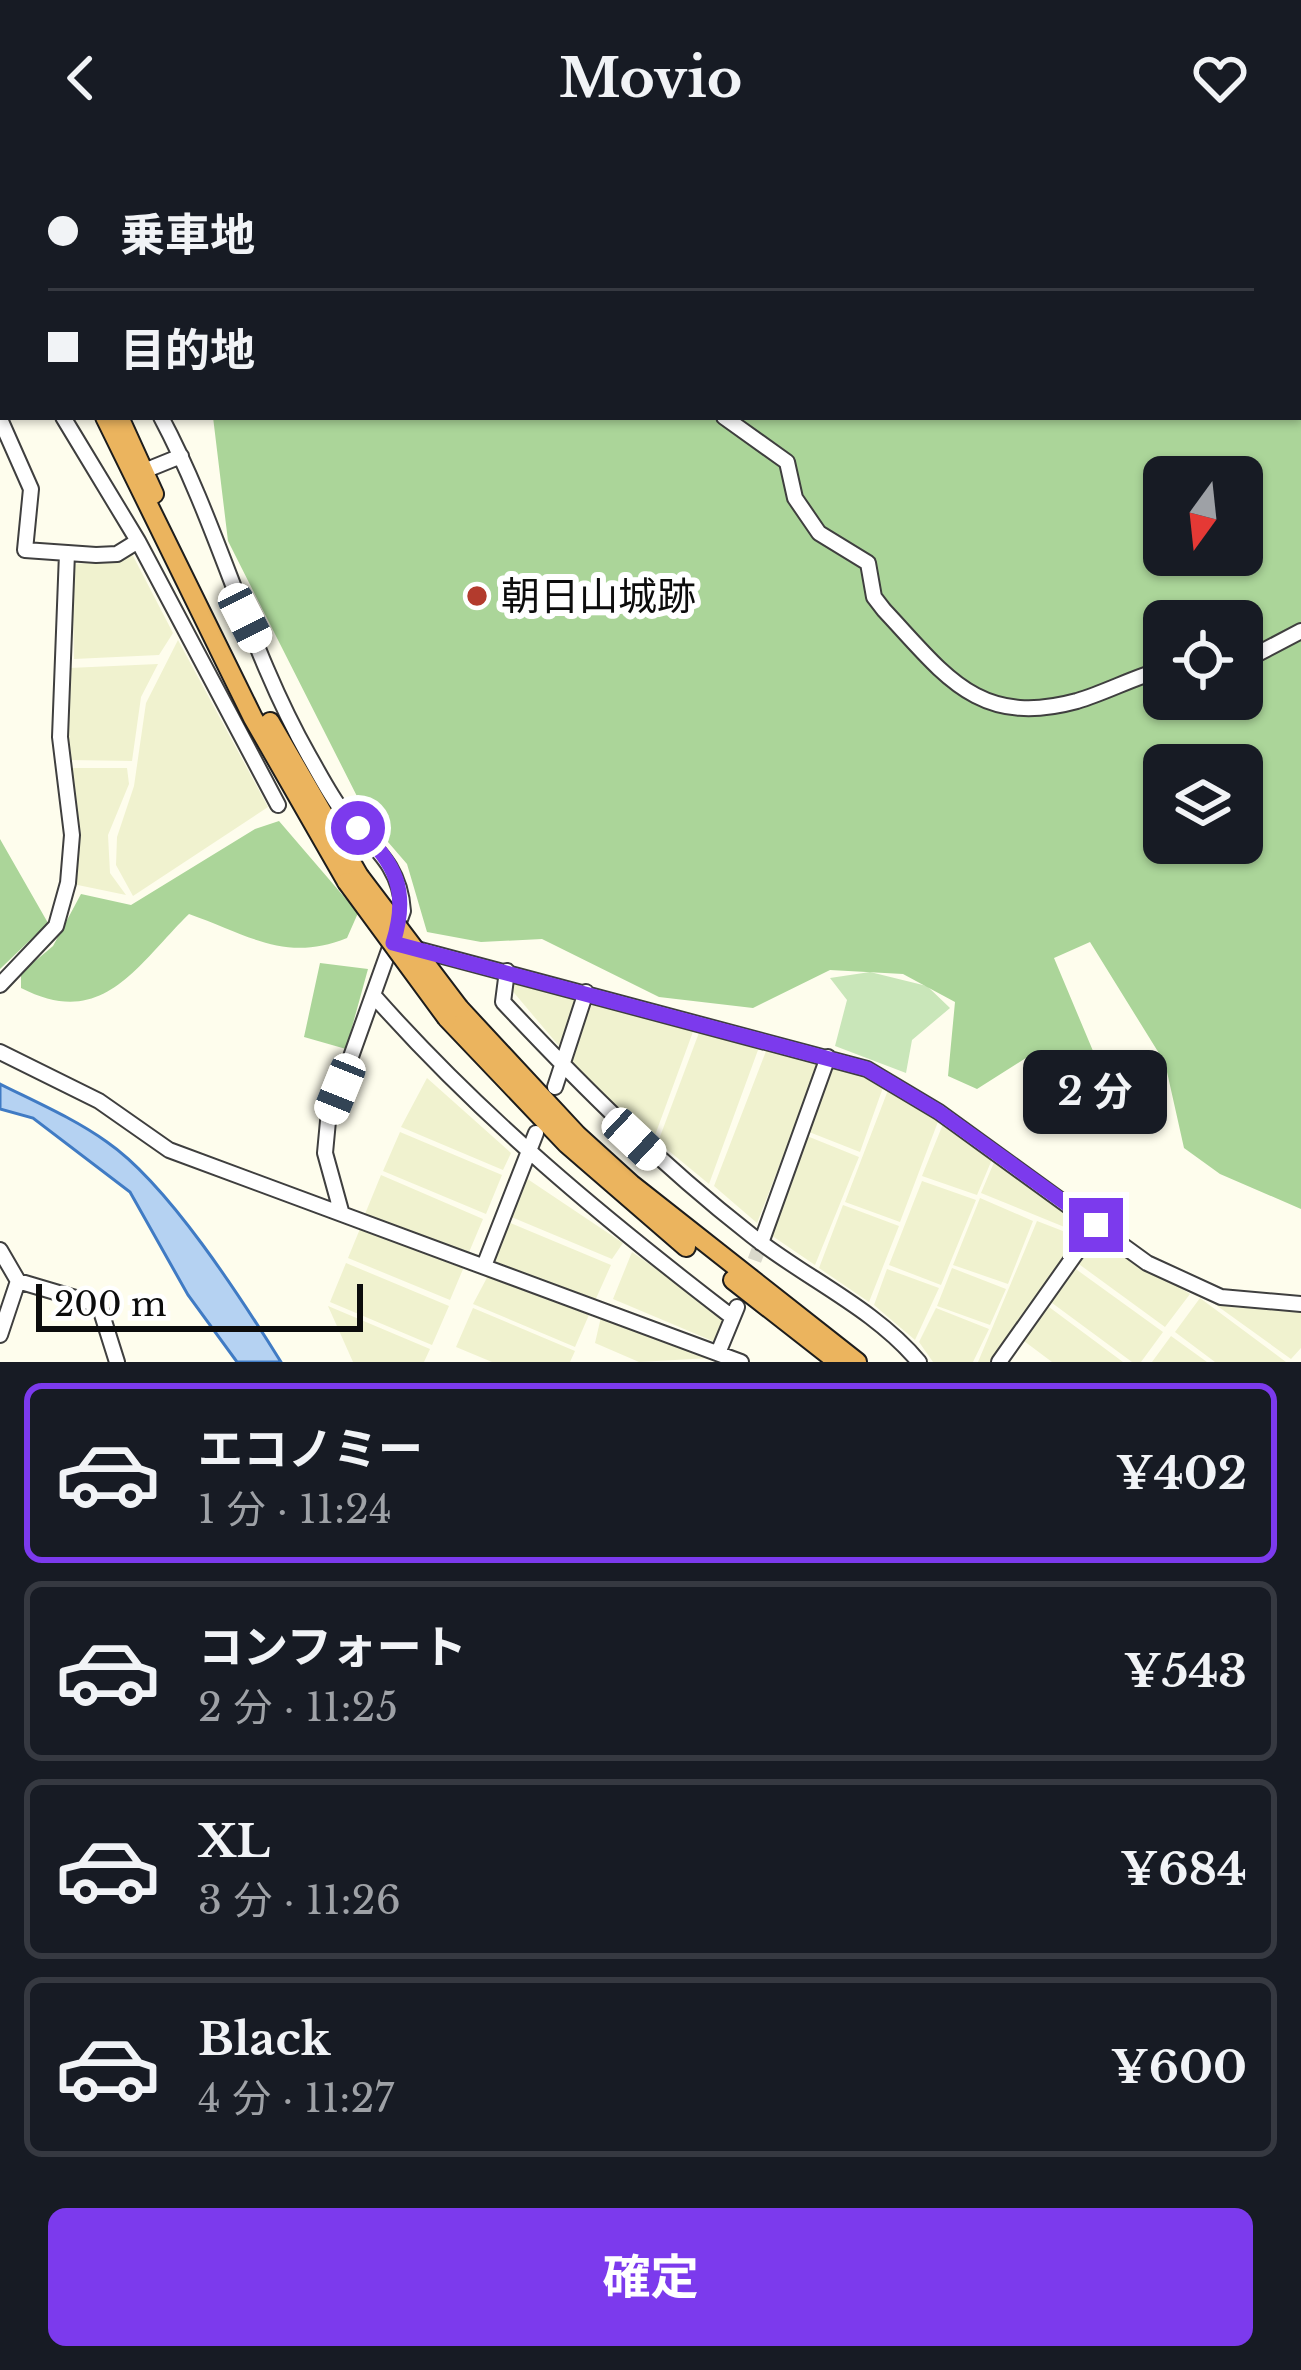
<!DOCTYPE html>
<html lang="ja">
<head>
<meta charset="utf-8">
<style>
	body { margin:0; font-family:"Libre Baskerville","Noto Sans JP",serif; background:#242831; color:#f1f3f6; height:100vh; display:flex; flex-direction:column; font-size:45px; white-space:nowrap }
	* { box-sizing:border-box; margin:0 }
	p { font-size:39px; color:#9ea1a6 }
	.icon { flex:none; width:66px; height:66px; fill:none; stroke:currentColor; stroke-width:2; stroke-linecap:round; stroke-linejoin:round }
	.map { position:relative; height:1206px; overflow:hidden }
	.sheet { display:flex; flex-direction:column; background:#171b24; flex:1 }
	.sheet>* { flex:none }
	.top-card { position:absolute; left:0px; top:0px; width:1302px; height:264px; box-shadow:0 3px 9px #0004; display:grid; align-content:center; height:264px; padding:0 48px; background:#171b24 }
	.needle { width:78px; rotate:195deg }
	.controls { position:absolute; left:1143px; top:300px; display:grid; gap:24px }
	.controls a { display:grid; place-items:center; width:120px; height:120px; border-radius:18px; background:#171b24; box-shadow:0 3px 9px #0004; font-size:60px }
	.scale { position:absolute; left:36px; bottom:30px; width:327px; box-sizing:border-box; padding-left:12px; border:6px solid #0c0c0c; border-top:0; font-size:33px; line-height:42px; white-space:nowrap; color:#0c0c0c; -webkit-text-stroke:9px #fff; paint-order:stroke }
	.end { position:absolute; width:54px; height:54px; margin:-27px; border:15px solid #7c3aed; background:#fff; box-shadow:0 0 0 6px #fff }
	.from { border-radius:50% }
	.bubble { position:absolute; height:84px; border-radius:18px; background:#171b24; box-shadow:0 3px 9px #0004; font-size:39px; font-weight:700; line-height:84px; text-align:center }
	.car { position:absolute; width:36px; height:72px; margin:-36px -18px; border-radius:15px; box-shadow:0 0 9px 3px #0007; background:linear-gradient(#fff 24%,#345 0 40%,#fff 0 76%,#345 0 86%,#fff 0) }
	.top-card b { display:flex; align-items:center; gap:42px; height:114px; font-size:45px }
	.top-card b+b { border-top:3px solid #363941 }
	.top-card i { width:30px; height:30px; background:#f1f3f6 }
	ul { padding:21px 0 0; list-style:none }
	li { display:flex; align-items:center; gap:36px; height:180px; margin:0 24px 18px; padding:0 24px; border:6px solid #363941; border-radius:18px }
	li div { flex:1 }
	li b { display:block; font-size:45px }
	li em { font-style:normal; font-weight:700 }
	li.selected { border-color:#7c3aed }
	li>.icon { width:108px; height:108px; stroke-width:1.5 }
	.cta { display:flex; gap:24px; margin-top:auto; padding:24px 48px }
	.cta a { flex:1; height:138px; border-radius:18px; background:#7c3aed; color:#fff; font-size:48px; font-weight:700; line-height:138px; text-align:center }
	header { display:flex; justify-content:space-between; align-items:center; height:156px; padding:0 48px; background:#171b24; font-size:54px; font-weight:700 }
	.map>svg:first-child { display:block }
	.farmland { fill:#f0f2cf }
	.green { fill:#c9e6b9 }
	.forest { fill:#abd599; fill-rule:evenodd }
	.water { fill:#b5d2f2; stroke:#407bc4; stroke-width:3 }
	.lines { fill:none; stroke-linecap:round; stroke-linejoin:round }
	.minor-tunnel { stroke:#dad9cb; stroke-width:14; stroke-dasharray:14 7; stroke-linecap:butt }
	.minor-casing { stroke:#3f3f3f; stroke-width:18 }
	.highway-casing { stroke:#1d1d1d; stroke-width:22 }
	.minor { stroke:#fff; stroke-width:14 }
	.highway { stroke:#ebb45e; stroke-width:18 }
	.highway-bridge-casing { stroke:#1d1d1d; stroke-width:22; stroke-linecap:butt }
	.highway-bridge { stroke:#ebb45e; stroke-width:18 }
	.route { stroke:#7c3aed; stroke-width:15 }
	.poi-dot { fill:#b33b2d; stroke:#fff; stroke-width:4.5 }
	.labels { text-anchor:middle; stroke-width:12; stroke-linejoin:round; paint-order:stroke }
	.poi-label { font-size:39px; fill:#0c0c0c; stroke:#fff; text-anchor:start }
</style>
</head>
<body>
<header><svg class="icon" aria-label="back" viewBox="0 0 24 24"><path d="M15 5l-7 7 7 7"/></svg>Movio<svg class="icon" aria-label="heart" viewBox="0 0 24 24"><path d="M12 20l-8-8c-3-5 5-10 8-4 3-6 11-1 8 4z"/></svg></header>
<div class="map">
<svg width="1301" height="1206" viewBox="0 0 1301 1206">
	<rect width="100%" height="100%" fill="#fefded"/>
	<path class="farmland" d="M131 396 173 477 159 499 74 503 72 408 117 405Z
		M178 484 268 651 133 740 116 709 117 681 134 630 146 547Z
		M158 508 141 541 132 605 68 604 69 512Z
		M62 612H127L129 628 108 679 110 717 126 739 68 727Z
		M517 824 577 841 559 890 510 832Z
		M586 843 694 873 654 982 568 908Z
		M700 874 758 894 709 1028 658 986Z
		M768 890 820 905 757 1067 714 1030Z
		M832 907 885 926 860 996 804 974Z
		M427 922 511 997 503 1014 401 971Z
		M890 929 939 963 900 1066 845 1046Z
		M943 968 993 1001 977 1039 922 1020Z
		M400 976 502 1019 486 1058 383 1015Z
		M802 978 859 1001 815 1109 765 1075Z
		M995 1004 1088 1071 1084 1079 981 1037Z
		M381 1019 483 1063 467 1101 365 1058Z
		M526 1022 623 1087 612 1103 509 1060Z
		M922 1025 976 1044 941 1129 889 1109Z
		M980 1042 1033 1065 1008 1128 953 1109Z
		M843 1049 899 1070 869 1146 819 1112Z
		M364 1063 466 1106 450 1144 348 1102Z
		M1037 1065 1081 1082 991 1206H978Z
		M508 1066 611 1109 594 1147 492 1104Z
		M1098 1081 1190 1138 1165 1171 1076 1106Z
		M632 1096 728 1163 715 1186 613 1143Z
		M346 1107 449 1150 432 1189 330 1146Z
		M1073 1111 1163 1176 1141 1206H1132L1048 1144Z
		M952 1112 1006 1133 990 1169 937 1150Z
		M887 1113 939 1132 915 1184 874 1149Z
		M490 1116 592 1152 575 1191 473 1148Z
		M1200 1142 1286 1206H1215L1175 1176Z
		M1209 1144 1230 1151 1301 1155V1192L1291 1203Z
		M1045 1148 1123 1206H1052L1020 1182Z
		M328 1150 430 1193 424 1206H353Z
		M473 1152 575 1195 570 1206H492L456 1191Z
		M936 1152 989 1173 973 1206H933L919 1186Z
		M601 1161 711 1202 639 1206 595 1187Z
		M1171 1180 1207 1206H1152Z"/>
	<path class="green" d="M870 816 927 830 950 852 912 884 906 917 835 890 847 844 830 822Z"/>
	<path class="forest" d="M72 0H1301V1053L1220 1018 1184 992 1165 907 1090 786 1054 802 1114 945 1089 956 1026 902 977 933 948 920 955 846 903 818 830 814 753 852 659 841 542 783 481 786 427 776 407 708 369 664 228 385 213 261H1299V3ZM1164 321H1242V399H1164ZM1164 465H1242V543H1164ZM1164 609H1242V687H1164Z
		M279 665 358 757 347 782C285 807 249 779 189 758 135 811 103 874 21 832V817L53 790 81 738 131 749 255 673Z
		M0 683 48 767 0 813Z
		M320 807 368 813 346 893 304 881Z"/>
	<path class="water" d="M0 928C36 946 75 963 107 986 168 1028 241 1142 281 1206H237L188 1139 130 1036 33 962 0 953Z"/>
	<g class="lines">
		<path class="minor-tunnel" d="M747 1124 761 1087"/>
		<defs>
			<path id="minor" d="M39 0 40 3
				M0 145 3 151
				M161 261C219 370 248 493 309 600 320 619 330 639 343 656 371 690 400 707 403 755L328 965 325 997 341 1055
				M724 261 787 306 795 342 819 377 868 407 874 441 884 454C945 519 978 572 1077 545 1107 536 1134 521 1164 513
				M0 263 31 333 25 394 96 399 117 398 138 385 63 261
				M149 313 181 300
				M138 385 278 649
				M1242 506 1301 475
				M409 791 867 913 939 956 1147 1107 1221 1141 1301 1148
				M507 815 503 846C582 930 659 1007 751 1079 805 1122 874 1152 919 1206
				M0 829 56 770 68 727 72 679 60 581 67 397
				M374 840C482 962 603 1062 732 1161
				M0 896 99 945 169 994 741 1206
				M555 931 586 836
				M761 1087 828 901
				M0 1094 18 1125
				M484 1110 536 977
				M0 1179 18 1125 99 1149 117 1206
				M718 1197 737 1151
				M999 1206 1096 1069"/>
			<path id="highway" d="M1 0 3 4
				M0 25 3 32
				M0 55 3 61
				M105 261 253 562 347 726
				M119 261 154 338
				M270 566 359 720
				M459 852 577 979 631 1028 857 1206
				M447 862 567 988 686 1091
				M733 1124 838 1206"/>
		</defs>
		<use href="#minor" class="minor-casing"/>
		<use href="#highway" class="highway-casing"/>
		<use href="#minor" class="minor"/>
		<use href="#highway" class="highway"/>
		<defs>
			<path id="highway-bridge" d="M359 720 459 852
				M347 726 447 862"/>
		</defs>
		<use href="#highway-bridge" class="highway-bridge-casing"/>
		<use href="#highway-bridge" class="highway-bridge"/>
	</g>
	<g class="lines">
		<path class="route" d="M358 672C397 707 409 737 393 787L867 913 939 956 1096 1069"/>
	</g>
	<circle class="poi-dot" cx="477" cy="440" r="12"/>
	<g class="labels">
		<g class="poi-label">
			<text x="501" y="454">朝日山城跡</text>
		</g>
	</g>
</svg>
<div class="controls">
<a><svg class="needle" viewBox="-14 -14 28 28"><path d="M0-13l5 13h-10z" fill="#e53935"/><path d="M0 13l5-13h-10z" fill="#9ea1a6"/></svg></a>
<a><svg class="icon" aria-label="locate" viewBox="0 0 24 24"><circle cx="12" cy="12" r="6"/><path d="M12 2v4M12 18v4M2 12h4M18 12h4"/></svg></a>
<a><svg class="icon" aria-label="layers" viewBox="0 0 24 24"><path d="M12 4l9 5-9 5-9-5zM3 14l9 5 9-5"/></svg></a>
</div>
<div class="scale">200 m</div>
<i class="end from" style="left:358px;top:672px"></i>
<i class="end" style="left:1096px;top:1069px"></i>
<div class="bubble" style="left:1023px;top:894px;width:144px">2 分</div>
<i class="car" style="left:245px;top:462px;rotate:153deg"></i>
<i class="car" style="left:340px;top:933px;rotate:202deg"></i>
<i class="car" style="left:634px;top:983px;rotate:133deg"></i>
<div class="top-card">
<b><i class="from"></i>乗車地</b>
<b><i></i>目的地</b>
</div>
</div>
<section class="sheet">
<ul>
<li class="selected"><svg class="icon" aria-label="car" viewBox="0 0 24 24"><path d="M5 17H2v-5l4-1 3-4h7l3 4 3 1v5h-3M9 17h6M6 11h13"/><circle cx="7" cy="17" r="2"/><circle cx="17" cy="17" r="2"/></svg><div><b>エコノミー</b><p>1 分 · 11:24</p></div><em>¥402</em></li>
<li><svg class="icon" aria-label="car" viewBox="0 0 24 24"><path d="M5 17H2v-5l4-1 3-4h7l3 4 3 1v5h-3M9 17h6M6 11h13"/><circle cx="7" cy="17" r="2"/><circle cx="17" cy="17" r="2"/></svg><div><b>コンフォート</b><p>2 分 · 11:25</p></div><em>¥543</em></li>
<li><svg class="icon" aria-label="car" viewBox="0 0 24 24"><path d="M5 17H2v-5l4-1 3-4h7l3 4 3 1v5h-3M9 17h6M6 11h13"/><circle cx="7" cy="17" r="2"/><circle cx="17" cy="17" r="2"/></svg><div><b>XL</b><p>3 分 · 11:26</p></div><em>¥684</em></li>
<li><svg class="icon" aria-label="car" viewBox="0 0 24 24"><path d="M5 17H2v-5l4-1 3-4h7l3 4 3 1v5h-3M9 17h6M6 11h13"/><circle cx="7" cy="17" r="2"/><circle cx="17" cy="17" r="2"/></svg><div><b>Black</b><p>4 分 · 11:27</p></div><em>¥600</em></li>
</ul>
<div class="cta"><a>確定</a></div>
</section>
</body>
</html>
